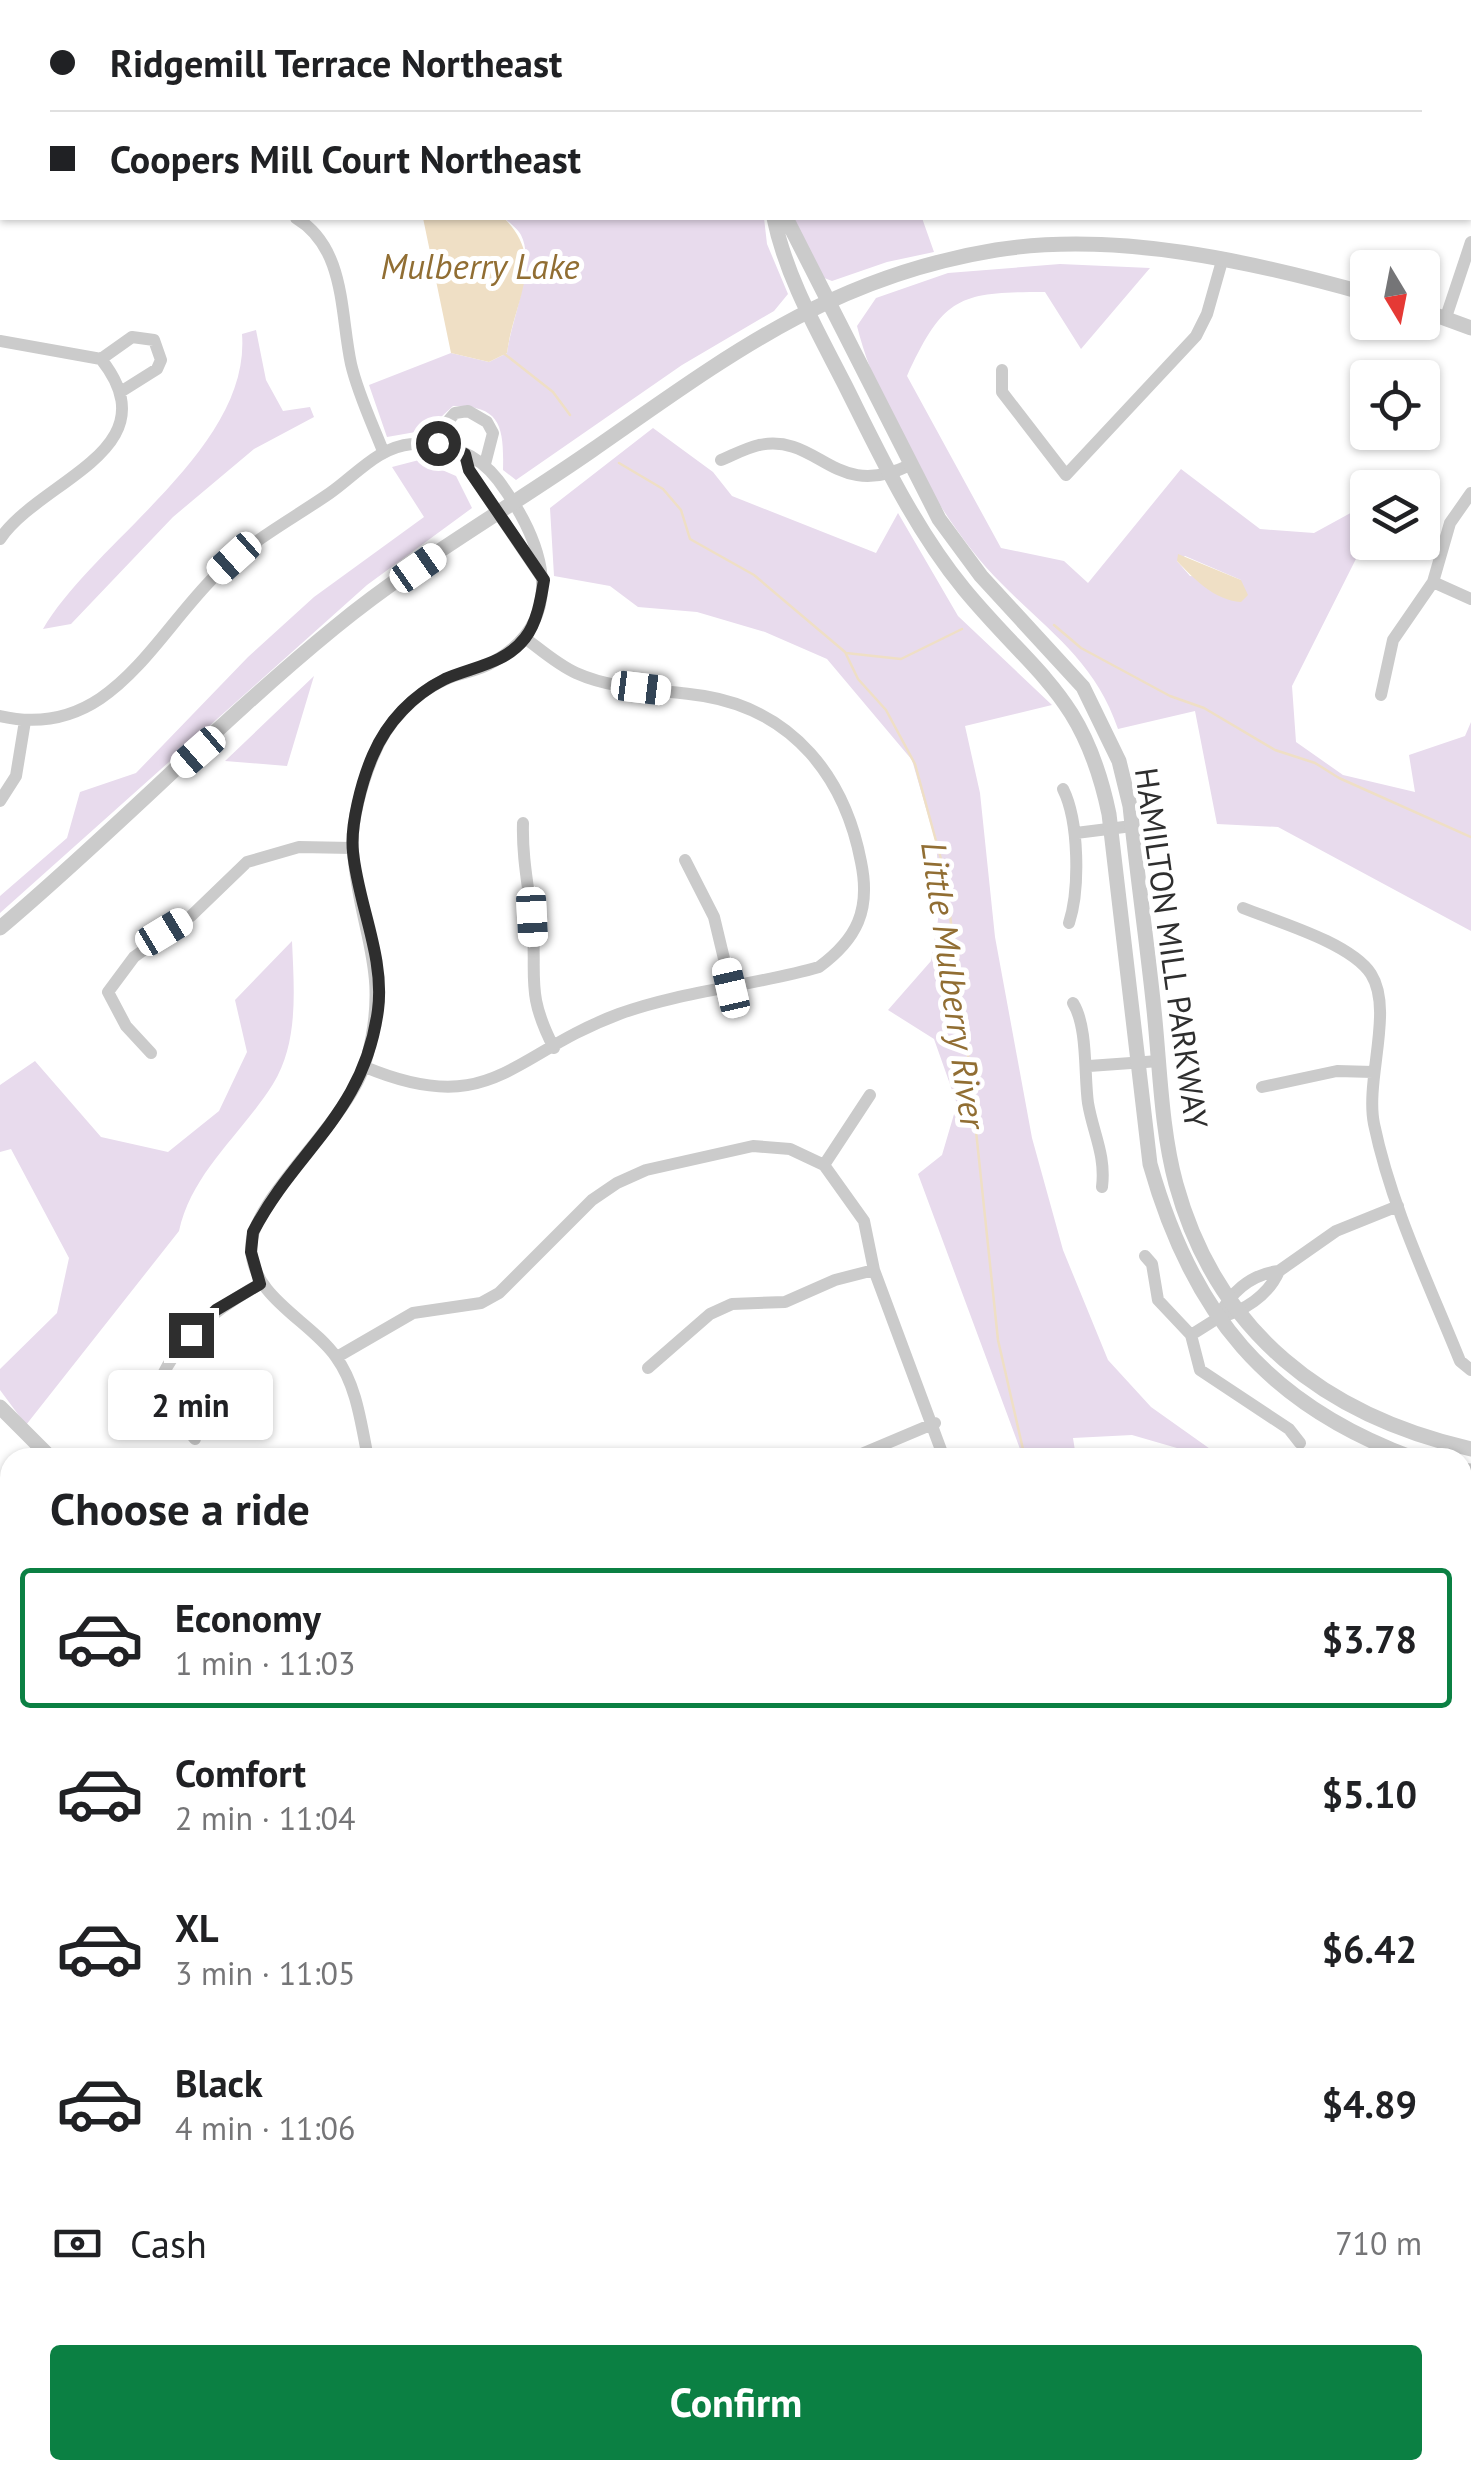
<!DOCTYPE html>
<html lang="en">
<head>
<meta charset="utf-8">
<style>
	body { margin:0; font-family:"PT Sans",sans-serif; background:#f6f6f6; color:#202124; height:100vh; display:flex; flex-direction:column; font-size:38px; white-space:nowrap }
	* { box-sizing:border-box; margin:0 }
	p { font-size:32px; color:#757577 }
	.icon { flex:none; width:55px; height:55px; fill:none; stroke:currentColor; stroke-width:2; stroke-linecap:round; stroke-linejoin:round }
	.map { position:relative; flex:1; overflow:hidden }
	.panel { position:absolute; left:0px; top:1448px; width:1472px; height:1032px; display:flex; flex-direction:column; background:#fff; border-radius:30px 30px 0 0; box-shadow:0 2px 8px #0004 }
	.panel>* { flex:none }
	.hud { position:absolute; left:0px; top:0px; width:1472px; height:220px; box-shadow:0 2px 8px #0004; display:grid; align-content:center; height:220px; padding:0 50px; background:#fff }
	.needle { width:65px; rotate:170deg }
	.buttons { position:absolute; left:1350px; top:250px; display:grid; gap:20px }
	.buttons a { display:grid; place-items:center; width:90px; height:90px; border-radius:10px; background:#fff; box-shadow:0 2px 8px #0004; font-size:50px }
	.end { position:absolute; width:45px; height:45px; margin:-22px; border:12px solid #2e2e2e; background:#fff; box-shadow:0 0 0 5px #fff }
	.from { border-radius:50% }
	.bubble { position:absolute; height:70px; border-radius:10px; background:#fff; box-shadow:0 2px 8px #0004; font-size:32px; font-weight:600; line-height:70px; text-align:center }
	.car { position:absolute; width:30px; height:60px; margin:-30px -15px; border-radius:12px; box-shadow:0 0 8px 2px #0007; background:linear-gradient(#fff 24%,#345 0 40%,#fff 0 76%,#345 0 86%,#fff 0) }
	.hud b { display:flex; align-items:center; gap:35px; height:95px; font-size:38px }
	.hud b+b { border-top:2px solid #e0e0e0 }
	.hud i { width:25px; height:25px; background:#202124 }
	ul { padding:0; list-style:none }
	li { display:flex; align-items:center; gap:30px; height:140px; margin:0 20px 15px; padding:0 30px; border:5px solid transparent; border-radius:10px }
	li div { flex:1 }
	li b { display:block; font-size:38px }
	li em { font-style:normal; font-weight:600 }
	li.selected { border-color:#0b8043 }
	li>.icon { width:90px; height:90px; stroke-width:1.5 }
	h2 { padding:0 50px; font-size:45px; line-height:120px }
	.pay { display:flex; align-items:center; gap:25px; height:110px; padding:0 50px; font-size:38px }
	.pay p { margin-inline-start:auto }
	.action { display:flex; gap:20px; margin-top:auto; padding:20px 50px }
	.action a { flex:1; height:115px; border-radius:10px; background:#0b8043; color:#fff; font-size:40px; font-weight:600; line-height:115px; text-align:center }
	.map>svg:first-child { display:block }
	.green { fill:#e8dbed; fill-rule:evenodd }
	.water { fill:#efdfc5 }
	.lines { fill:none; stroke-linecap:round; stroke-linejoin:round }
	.stream { stroke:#efdfc5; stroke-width:2.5 }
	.minor { stroke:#cbcbcb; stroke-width:12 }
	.tertiary { stroke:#cbcbcb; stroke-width:15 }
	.route { stroke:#2e2e2e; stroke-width:12 }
	.labels { text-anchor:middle; stroke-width:10; stroke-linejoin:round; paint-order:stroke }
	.street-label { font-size:32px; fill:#2e2e2e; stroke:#fff }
	.water-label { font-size:35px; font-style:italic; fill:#916e33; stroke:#fff }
</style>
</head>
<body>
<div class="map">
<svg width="1471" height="2478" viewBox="0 0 1471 2478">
	<rect width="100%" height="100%" fill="#fff"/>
	<path class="green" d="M504 218H764L767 244 788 294 774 311 682 365 516 480 503 470C504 427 501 405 453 406L427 430 387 437 369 385 451 353 489 362 507 353C511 321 536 264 521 235 518 229 509 222 504 218Z
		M788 218H922L934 252 887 262 832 281 819 276Z
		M1060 264 1150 268 1081 349 1045 292C959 292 944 296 907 376L1001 548 1064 561 1088 583 1181 469 1260 529 1314 533 1367 504V537L1292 686 1296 742 1343 775 1415 792 1409 755 1465 736 1471 722V931L1278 827 1217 824 1195 711 1118 729C1095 661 1049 632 1001 583 943 526 876 404 857 326L876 298 948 273ZM1185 556 1241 580 1190 576 1177 561Z
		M256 330 266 380 283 411 310 407 314 417 254 449 173 517 71 624 43 629C95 540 251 449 242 334Z
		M653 428 713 472 732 496 876 553 898 513 958 616 1052 705 965 726 980 793 995 937 1032 1138 1063 1250 1108 1360 1151 1407 1213 1451 1208 1457 1132 1435 1073 1438 1076 1457H1023L918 1174 942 1155 957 1104 934 1039 888 1010 931 961 941 902 936 843 912 760 827 659 765 632 697 612 638 607 610 586 554 576 550 508Z
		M419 460 456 476 472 508 367 585 0 913V896L67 838 80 792 136 773 248 657 314 597 424 517 392 467Z
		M314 676 287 766 225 761Z
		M292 941C294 989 299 1042 273 1084 241 1135 192 1172 179 1231L26 1425 0 1390V1369L57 1313 69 1258 11 1149 0 1152V1085L35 1061 101 1137 168 1152 219 1111 247 1052 235 1000Z
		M0 1735 10 1739V1906L0 1902Z
		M1471 1946V2098L1463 2095 1462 1952Z
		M1462 2110 1471 2114V2213L1463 2205Z
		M1292 2470H1442L1440 2477 1449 2478H1284Z"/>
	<path class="water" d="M53 0H293L298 2H57Z
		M423 218H504C547 260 514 300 507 353L489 362 451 353Z
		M1178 554 1241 580 1248 595 1241 602C1214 600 1194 579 1177 561Z
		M1463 2205 1471 2213V2478L1440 2477 1442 2470H1462Z"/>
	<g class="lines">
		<path class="stream" d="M477 2 482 0
			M502 352 553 392 570 415
			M619 463 663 489 681 510 690 539 754 575 845 652 858 679 886 710 915 764 944 870 966 1036 998 1340 1025 1458
			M1054 625 1081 648 1170 696 1204 708 1275 750 1315 763 1339 778 1471 837
			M846 653 901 659 962 629
			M0 1759 10 1764"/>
		<path class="minor" d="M1440 0 1442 2
			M0 157H2
			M296 218C346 248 340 313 351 364 358 394 372 423 383 451
			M1446 317 1471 242
			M0 341 101 359C173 450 41 479 0 539
			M101 359 132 337 154 340 161 360 157 369 122 391
			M1002 370V392L1066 475 1196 336 1207 314 1222 261
			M429 443 455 413 468 411 487 422 493 433 485 464
			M465 454 469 470 542 578
			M721 460C733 455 746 448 759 445 820 433 833 502 910 465
			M1433 582 1471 599
			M1381 695 1393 640 1433 582 1450 523 1471 493
			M0 716C108 741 151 640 215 576 250 541 291 520 330 493 357 474 378 447 412 444 445 440 478 454 498 480 542 539 572 617 493 662 481 670 465 672 451 677 416 691 387 721 373 757 362 783 350 825 353 852 360 937 391 969 366 1061 349 1122 251 1198 251 1248 252 1298 310 1320 336 1357 357 1386 361 1424 368 1458
			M1063 789C1079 821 1080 889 1069 923
			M0 801 16 776 25 721
			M523 823C522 856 528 885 532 918 538 977 524 990 554 1048
			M1076 833 1132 826
			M685 860 714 917 731 988
			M1243 908C1278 922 1351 943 1371 974 1394 1010 1365 1080 1374 1124 1391 1206 1429 1284 1460 1361L1471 1370
			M1073 1003C1088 1027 1084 1075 1088 1103 1093 1133 1106 1155 1102 1187
			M151 1053 126 1026 108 992 134 957 191 916 247 862 299 847 352 848
			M1089 1066 1159 1061
			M365 1067C492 1120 511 1054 619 1014 682 991 753 986 819 967 857 939 871 910 861 862 845 778 794 711 704 696 662 689 616 691 576 673 558 665 541 650 525 638
			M1262 1087 1337 1071 1373 1072
			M824 1165 870 1095
			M1145 1256 1152 1264 1158 1300 1191 1335 1200 1370 1289 1429 1300 1443
			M1279 1271C1268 1296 1244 1311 1218 1318 1229 1294 1250 1274 1279 1271Z
			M1279 1271 1336 1231 1398 1206
			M1191 1335 1218 1318
			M337 1357 413 1313 481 1303 499 1293 592 1200 617 1183 646 1170 753 1146 790 1149 824 1165 864 1221 874 1270 944 1458
			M648 1368 710 1314 732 1304 785 1302 835 1280 874 1270
			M195 1439 156 1391C174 1340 214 1310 260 1284
			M852 1458 935 1423
			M1462 1513 1471 1516
			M0 1620 10 1624
			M1462 1658 1471 1660
			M1462 1674 1471 1670
			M1462 1849 1471 1848
			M0 2038 10 2028
			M0 2130 10 2169
			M117 2470V2478
			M742 2470 753 2478
			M1013 2474 1015 2470
			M370 2478 377 2470
			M872 2478 887 2470
			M1176 2478 1181 2470"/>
		<path class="tertiary" d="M667 0 673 2
			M774 218C786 277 818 332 845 385 880 455 914 528 964 589 1035 675 1084 694 1109 814L1150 1164C1192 1313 1266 1404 1413 1458
			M786 218 939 519 981 576 1083 687 1119 761 1130 806C1137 874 1147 942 1154 1010 1160 1067 1161 1129 1176 1184 1217 1333 1326 1416 1471 1449
			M1422 310 1471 328
			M0 928C114 832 219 722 334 628 414 562 506 510 591 451 725 358 829 277 996 250 1117 231 1251 261 1368 294
			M0 1407 51 1458
			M1462 1470 1471 1471
			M938 2470 943 2478"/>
	</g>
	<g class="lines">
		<path class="route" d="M191 1335 216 1310 260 1284 251 1252 253 1232C296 1149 364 1114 378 1010 385 957 358 904 353 852 350 825 362 780 373 755 387 722 413 695 445 679 472 667 505 664 525 638 537 623 541 599 544 580L469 470 465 454 438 443"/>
	</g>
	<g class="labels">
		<g class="street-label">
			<text transform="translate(1171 948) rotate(82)" y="11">HAMILTON MILL PARKWAY</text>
		</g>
		<g class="water-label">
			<text x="480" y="279">Mulberry Lake</text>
			<text transform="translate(953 985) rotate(82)" y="12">Little Mulberry River</text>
		</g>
	</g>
</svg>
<div class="buttons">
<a><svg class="needle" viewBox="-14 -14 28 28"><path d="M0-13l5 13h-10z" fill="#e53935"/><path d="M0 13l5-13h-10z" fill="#757577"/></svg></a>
<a><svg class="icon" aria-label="locate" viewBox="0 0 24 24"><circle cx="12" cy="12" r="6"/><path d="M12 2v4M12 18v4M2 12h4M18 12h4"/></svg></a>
<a><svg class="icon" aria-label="layers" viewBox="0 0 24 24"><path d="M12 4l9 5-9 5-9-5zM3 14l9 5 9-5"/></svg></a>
</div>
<i class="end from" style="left:438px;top:443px"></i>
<i class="end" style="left:191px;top:1335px"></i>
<div class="bubble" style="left:108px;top:1370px;width:165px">2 min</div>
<i class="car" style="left:234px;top:558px;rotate:228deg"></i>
<i class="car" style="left:418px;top:568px;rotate:55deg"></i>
<i class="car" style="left:641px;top:688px;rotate:97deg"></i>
<i class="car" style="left:198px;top:752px;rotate:229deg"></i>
<i class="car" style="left:532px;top:917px;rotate:177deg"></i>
<i class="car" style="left:164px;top:932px;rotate:59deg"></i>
<i class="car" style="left:731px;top:988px;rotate:347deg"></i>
<div class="hud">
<b><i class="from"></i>Ridgemill Terrace Northeast</b>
<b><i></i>Coopers Mill Court Northeast</b>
</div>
<section class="panel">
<h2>Choose a ride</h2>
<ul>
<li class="selected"><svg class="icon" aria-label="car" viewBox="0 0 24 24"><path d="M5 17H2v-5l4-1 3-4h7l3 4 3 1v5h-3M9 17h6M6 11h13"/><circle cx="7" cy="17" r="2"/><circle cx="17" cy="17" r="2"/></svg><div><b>Economy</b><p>1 min · 11:03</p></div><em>$3.78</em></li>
<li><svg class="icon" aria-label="car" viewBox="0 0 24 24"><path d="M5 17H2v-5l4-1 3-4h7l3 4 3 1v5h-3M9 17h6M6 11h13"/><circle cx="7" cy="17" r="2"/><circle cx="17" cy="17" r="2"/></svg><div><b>Comfort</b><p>2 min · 11:04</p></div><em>$5.10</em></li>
<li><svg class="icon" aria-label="car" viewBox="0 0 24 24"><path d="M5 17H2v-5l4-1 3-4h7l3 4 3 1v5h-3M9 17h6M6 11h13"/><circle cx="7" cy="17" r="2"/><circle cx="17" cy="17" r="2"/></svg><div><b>XL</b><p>3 min · 11:05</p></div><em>$6.42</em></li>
<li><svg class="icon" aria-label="car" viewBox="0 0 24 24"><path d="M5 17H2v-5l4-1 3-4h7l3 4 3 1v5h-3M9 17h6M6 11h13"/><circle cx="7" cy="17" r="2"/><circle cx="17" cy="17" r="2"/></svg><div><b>Black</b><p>4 min · 11:06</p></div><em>$4.89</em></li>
</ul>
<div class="pay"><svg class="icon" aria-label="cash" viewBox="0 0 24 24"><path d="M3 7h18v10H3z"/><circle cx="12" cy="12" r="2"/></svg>Cash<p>710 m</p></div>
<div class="action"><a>Confirm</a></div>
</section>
</div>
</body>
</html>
